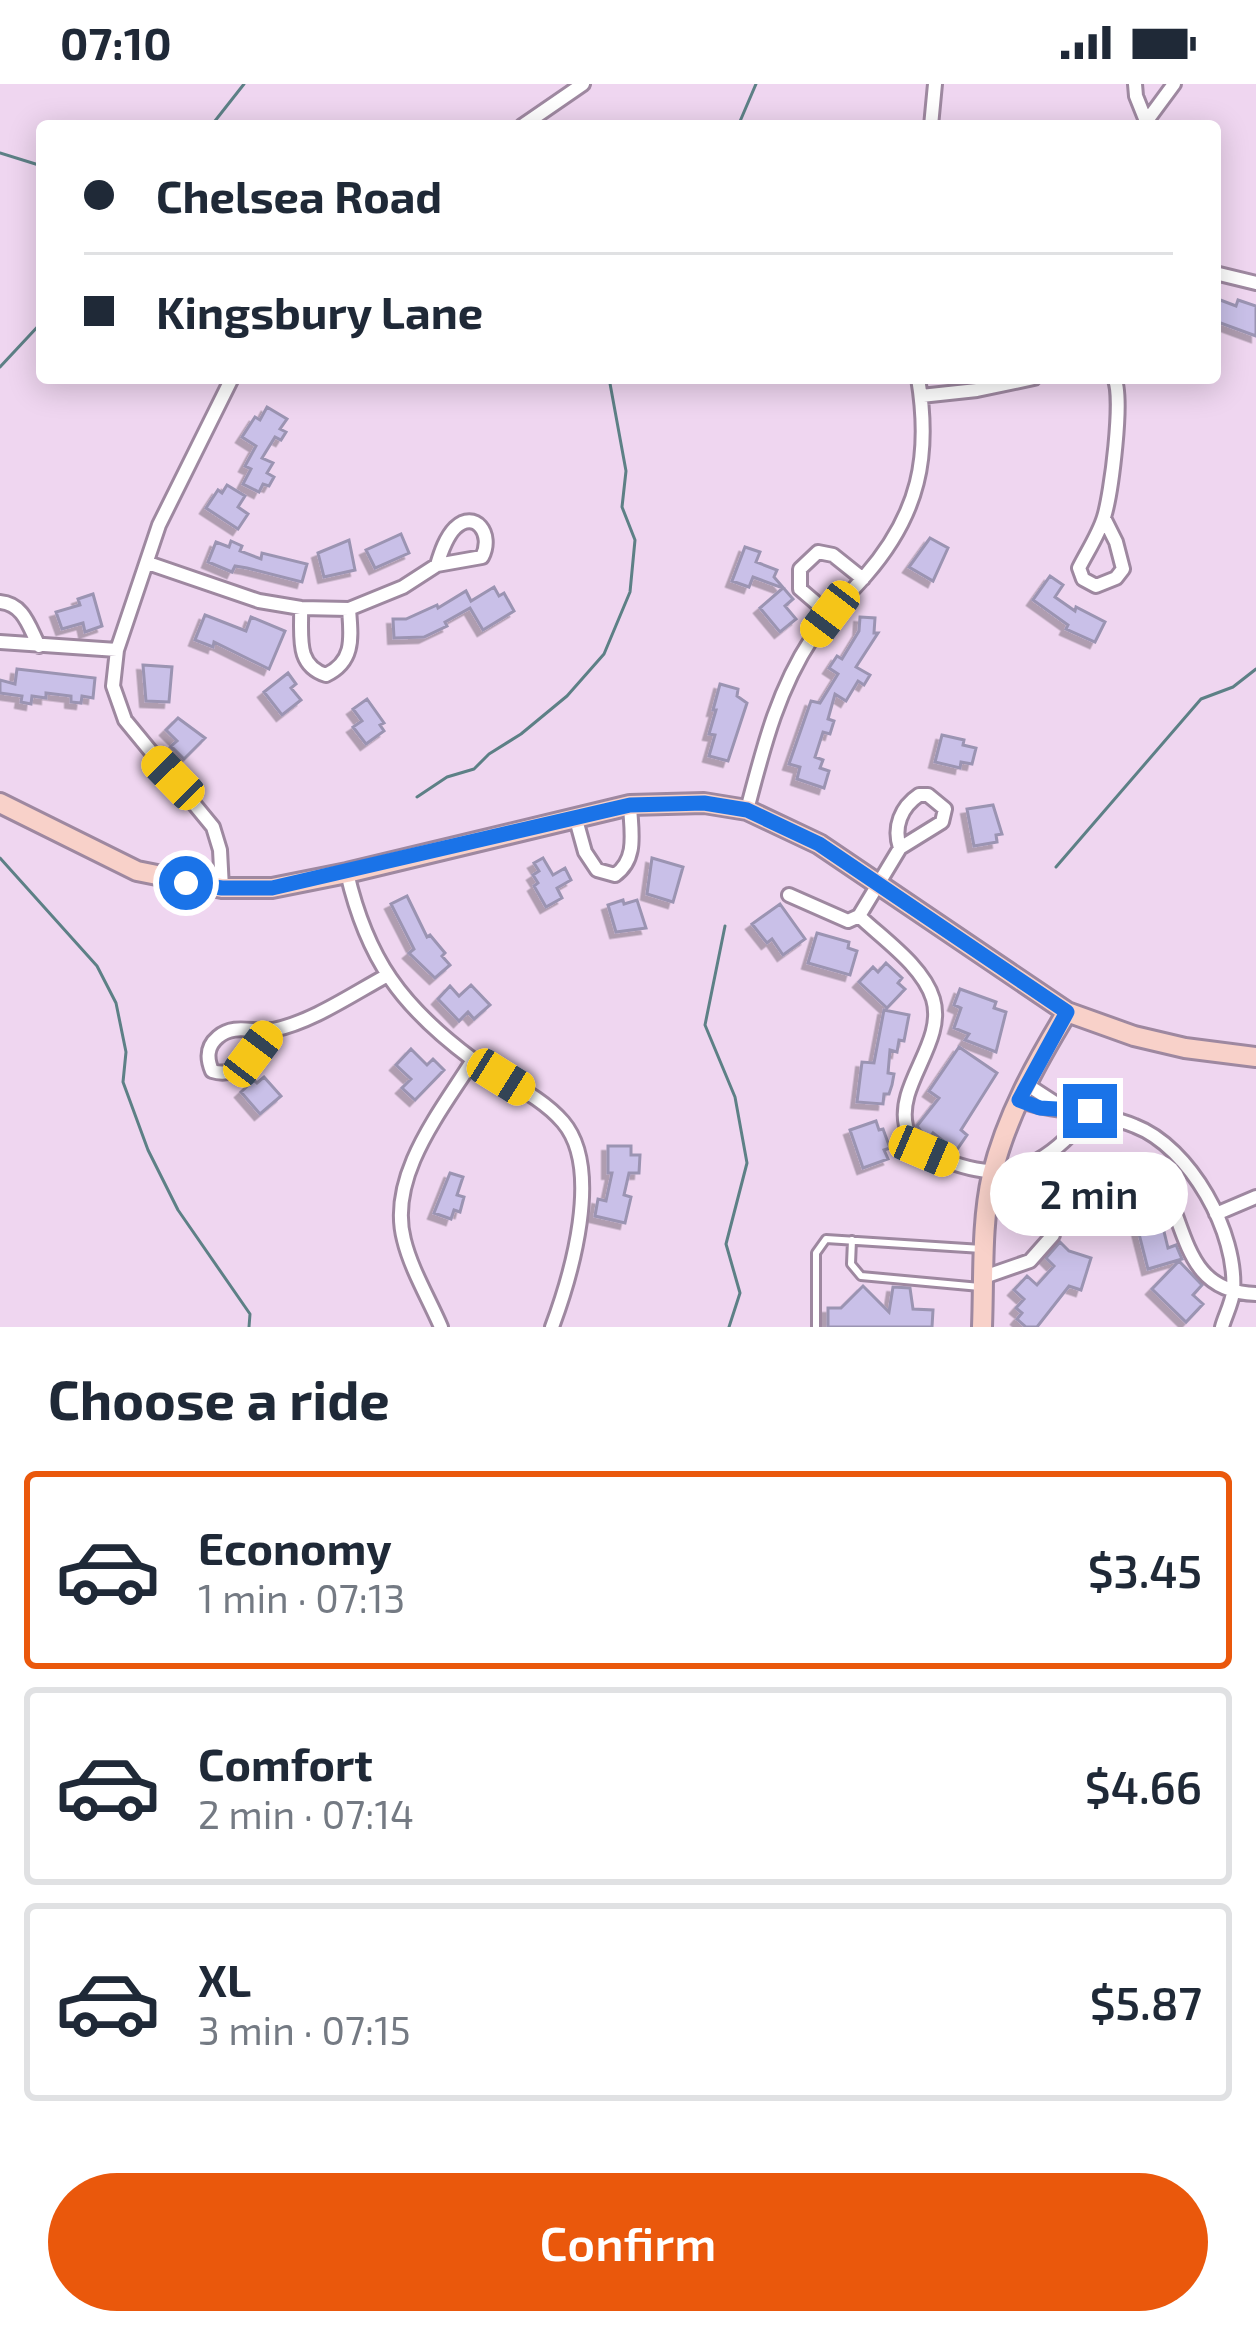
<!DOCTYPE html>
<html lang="en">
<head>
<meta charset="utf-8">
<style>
	body { margin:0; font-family:"Exo 2",sans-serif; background:#f6f6f7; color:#1f2937; height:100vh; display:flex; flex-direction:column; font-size:45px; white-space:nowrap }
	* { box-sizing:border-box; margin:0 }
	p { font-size:39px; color:#747a83 }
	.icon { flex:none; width:66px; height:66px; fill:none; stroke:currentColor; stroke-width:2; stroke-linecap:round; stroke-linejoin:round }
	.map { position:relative; height:1243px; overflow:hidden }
	.sheet { display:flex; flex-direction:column; background:#fff; flex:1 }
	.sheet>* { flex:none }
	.hud { position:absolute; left:36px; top:36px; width:1185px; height:264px; border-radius:12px; box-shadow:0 6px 30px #0003; display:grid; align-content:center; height:264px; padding:0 48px; background:#fff }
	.end { position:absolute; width:54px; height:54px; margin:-27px; border:15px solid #1a73e8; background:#fff; box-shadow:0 0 0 6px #fff }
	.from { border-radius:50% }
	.bubble { position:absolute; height:84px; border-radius:42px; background:#fff; box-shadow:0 6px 30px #0003; font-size:39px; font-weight:600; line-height:84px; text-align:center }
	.car { position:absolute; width:36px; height:72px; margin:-36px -18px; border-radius:15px; box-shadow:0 0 9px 3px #0007; background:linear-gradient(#f5c518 24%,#345 0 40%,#f5c518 0 76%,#345 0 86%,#f5c518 0) }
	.hud b { display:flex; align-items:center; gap:42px; height:114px; font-size:45px }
	.hud b+b { border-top:3px solid #e0e1e3 }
	.hud i { width:30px; height:30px; background:#1f2937 }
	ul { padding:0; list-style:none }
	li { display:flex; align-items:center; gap:36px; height:198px; margin:0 24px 18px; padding:0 24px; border:6px solid #e0e1e3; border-radius:12px }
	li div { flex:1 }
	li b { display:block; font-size:45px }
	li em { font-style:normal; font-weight:600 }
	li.on { border-color:#ea580c }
	li>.icon { width:108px; height:108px; stroke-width:1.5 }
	h2 { padding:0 48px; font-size:54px; line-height:144px }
	.button { display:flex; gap:24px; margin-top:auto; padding:24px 48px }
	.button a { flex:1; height:138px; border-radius:72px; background:#ea580c; color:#fff; font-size:48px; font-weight:600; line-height:138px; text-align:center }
	.status { display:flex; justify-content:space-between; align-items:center; height:84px; padding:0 60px; background:#fff; direction:ltr }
	.status svg { height:33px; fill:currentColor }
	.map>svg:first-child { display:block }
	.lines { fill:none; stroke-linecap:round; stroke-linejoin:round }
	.stream { stroke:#5d8086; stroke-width:3 }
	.building { fill:#c9c0e8; stroke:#9b94b2; stroke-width:3; filter:url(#shadow) }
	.lane-casing { stroke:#9e88a0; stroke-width:12 }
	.street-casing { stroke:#9e88a0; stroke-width:18 }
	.secondary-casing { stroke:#9e88a0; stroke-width:24 }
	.lane { stroke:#fff; stroke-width:6 }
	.street { stroke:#fff; stroke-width:12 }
	.secondary { stroke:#f8d1c9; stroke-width:18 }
	.route { stroke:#1a73e8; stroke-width:15 }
</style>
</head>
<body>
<div class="status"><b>07:10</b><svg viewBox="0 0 49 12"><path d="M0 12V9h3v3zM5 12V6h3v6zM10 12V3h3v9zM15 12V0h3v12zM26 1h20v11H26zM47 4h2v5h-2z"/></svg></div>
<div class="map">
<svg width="1256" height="1243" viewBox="0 0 1256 1243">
	<defs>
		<filter id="shadow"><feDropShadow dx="-5.5" dy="5.5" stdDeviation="0" flood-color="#0004"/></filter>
	</defs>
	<rect width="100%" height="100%" fill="#efd6f0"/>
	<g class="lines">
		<path class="stream" d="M211 42 244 0
			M738 42 756 0
			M0 69 42 82
			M0 283 42 238
			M417 713 447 693 474 685 489 670 521 650 567 612 604 570 630 508 635 456 622 423 626 387 609 294
			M0 774 97 882 116 919 126 968 123 998 148 1066 178 1126 250 1230 249 1243
			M1056 783 1201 615 1233 603 1256 585
			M725 842 705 941 735 1013 747 1079 726 1160 740 1209 729 1243"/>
	</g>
	<path class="building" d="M1215 214 1236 222 1238 216 1256 222V252L1215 237Z
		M267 323 287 335 280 345 286 348 281 356 275 353 262 374 273 379 267 389 274 393 269 402 263 400 259 408 243 400 251 385 245 382 256 362 242 353 255 333 260 336Z
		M227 401 245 412 238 423 248 430 238 445 206 424 218 406 222 409Z
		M401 450 409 469 375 484 366 466Z
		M930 454 948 464 933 497 909 483Z
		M349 456 355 486 324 493 318 469Z
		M231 457 242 462 240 467 261 475 262 469 307 480 302 498 247 484 235 482 232 488 208 478 216 458 229 463Z
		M745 463 760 468 756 478 777 486 774 493 793 515 785 522 796 535 780 548 760 524 783 504 753 493 749 503 732 497Z
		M1050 492 1063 501 1055 513 1075 527 1076 523 1105 538 1095 558 1066 545 1068 541 1033 516Z
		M494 503 499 512 504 509 514 527 483 546 470 524 445 538 447 542 424 553 394 554 393 535H406L437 521 438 524 466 507 471 517Z
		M93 510 102 542 85 548 83 539 62 545 56 528 80 521 78 515Z
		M205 531 246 547 251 533 285 547 269 585 214 558 213 563 195 556Z
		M860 533 875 534 874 549H878L856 583 870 591 864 601 858 597 846 617 835 610 828 635 834 637 830 650 823 648 815 673 823 676 820 684 829 687 824 704 797 695 800 683 789 680 811 617 820 619 838 590 829 584 837 572 842 575 859 547Z
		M143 581 172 583 169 618 146 617Z
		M17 585 95 594 93 614 82 612 81 619 71 618V612L46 609V614L32 612 31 620 21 618 22 612 0 609V596L15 600Z
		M288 589 296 600 291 604 301 616 282 631 264 608Z
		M720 600 738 605 737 612 747 619 728 677 709 672 715 651 709 650 716 626H713Z
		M367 615 384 639 380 641 384 647 366 660 353 643 362 637 353 625Z
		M178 634 205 654 184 675 171 662 177 657 166 646Z
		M942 651 964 656 963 661 976 664 972 680 961 678 960 684 935 678Z
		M993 721 1002 750 996 751 997 758 974 762 967 725Z
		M543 774 553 791 565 784 571 796 557 804 562 814 546 823 534 802 538 799 533 791 539 787 534 779Z
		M652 774 683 783 673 818 647 810Z
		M407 812 427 853 430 851 445 869 442 872 450 881 435 894 409 869 414 865 391 820Z
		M623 816 624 820 637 816 646 844 616 848 608 821Z
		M780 820 805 855 783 871 772 855 767 859 752 840Z
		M817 849 849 858 848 864 857 867 850 891 808 879Z
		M886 879 902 894 898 899 905 905 887 924 859 898 873 883 878 888Z
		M471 901 490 921 474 935 468 928 459 937 438 915 450 902 459 912Z
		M960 905 996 918 994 924 1006 928 996 968 965 956 969 950 954 944 961 924 954 921Z
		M884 926 909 931 904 957 899 956 897 968 890 966 888 989 894 990 892 1001 889 1010H884L883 1020 857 1018 862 978 874 979Z
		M959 963 997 989 961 1046 967 1051 956 1067 933 1049 928 1056 917 1042 939 1014 929 1007Z
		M411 965 427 981 433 975 444 986 415 1016 402 1004 411 995 396 981Z
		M264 993 281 1012 260 1030 241 1008 254 996 257 999Z
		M876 1037 879 1046 883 1045 890 1064 884 1066 888 1075 863 1084 850 1046Z
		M608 1062H631V1071H640L639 1089H629L624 1111 631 1113 625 1139 595 1132 598 1115 606 1117 612 1089H608Z
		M1038 1088 1042 1094 1047 1091 1059 1114 1027 1134 1014 1108 1022 1104 1018 1095Z
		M450 1089 463 1093 457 1111 464 1113 460 1128 454 1126 451 1135 434 1129Z
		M1159 1127 1168 1164 1176 1161 1182 1175 1148 1185 1136 1138 1141 1136 1140 1131Z
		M1060 1158 1069 1167 1091 1174 1081 1206 1069 1202 1037 1243H1026L1017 1235 1022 1229 1016 1224 1024 1215 1014 1206 1027 1192 1037 1201 1054 1182 1046 1174Z
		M1179 1177 1202 1201 1193 1211 1203 1220 1186 1238 1152 1205Z
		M863 1202 889 1228 893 1203 910 1204 913 1225 933 1226 932 1243H828V1224H841Z"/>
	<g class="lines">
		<defs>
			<path id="lane" d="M852 1156 851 1180 861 1192 980 1203
				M816 1243V1169L826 1155 982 1165"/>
			<path id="street" d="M1135 0 1136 12 1146 37
				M522 42 583 0
				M931 42 935 0
				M1143 42 1174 0
				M1215 189 1256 199
				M921 312 977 306 1034 294
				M1104 434 1116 458 1123 485 1116 494 1096 502 1083 495 1079 484C1087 468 1099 450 1104 433 1111 411 1124 312 1114 294
				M148 479 259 517 301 524 349 525 403 503 437 481 482 473C494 450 475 425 455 444 446 453 441 468 437 481
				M0 518C24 520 29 543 39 562
				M301 524C302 552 295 581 326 591 355 577 351 553 349 525
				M829 530 800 505V485L818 468 833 471 863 495
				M0 558 117 566
				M747 726C763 665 777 607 812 554 827 530 848 512 866 491 919 430 931 372 918 294
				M575 732 585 768 597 786 615 791C638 775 631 747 630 721
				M347 789C367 875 401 922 472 975 501 996 539 1010 563 1038 603 1085 571 1192 552 1243
				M222 804 220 766 213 743 125 636 113 602 117 566 159 441 232 294
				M789 811 848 837 859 832
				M859 832C883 855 923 882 933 915 946 958 896 1000 906 1042 909 1059 922 1066 937 1073 991 1096 1029 1094 1072 1049
				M859 832 900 764 942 738 945 725 928 711H919C901 723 893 743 900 764
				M271 946C256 966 241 996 212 987 207 975 206 963 218 953 234 939 254 949 273 946 312 938 351 911 386 892
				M1026 1000 1063 1024
				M1019 1016C1056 1030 1097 1026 1135 1042 1190 1063 1238 1149 1233 1208 1232 1219 1225 1232 1222 1243
				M1171 1118C1189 1165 1196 1208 1256 1210
				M1216 1130 1256 1113
				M984 1193 1030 1177 1053 1151
				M441 1243C429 1215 411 1185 404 1156 387 1092 442 1026 473 976"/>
			<path id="secondary" d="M0 719 137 787 222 804H272L347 789 630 721 704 719 747 726 819 760 1067 928 1134 952 1185 964 1256 973
				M982 1243C984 1193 981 1140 992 1091 1006 1033 1036 979 1067 928"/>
		</defs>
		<use href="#lane" class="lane-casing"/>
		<use href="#street" class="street-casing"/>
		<use href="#secondary" class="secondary-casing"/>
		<use href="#lane" class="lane"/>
		<use href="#street" class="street"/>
		<use href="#secondary" class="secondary"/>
	</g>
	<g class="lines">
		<path class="route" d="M186 799 222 804H272L630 721 704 719 747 726 819 760 1067 928 1019 1016 1040 1024 1090 1027"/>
	</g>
</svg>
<i class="end from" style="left:186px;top:799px"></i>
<i class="end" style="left:1090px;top:1027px"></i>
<div class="bubble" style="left:990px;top:1068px;width:198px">2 min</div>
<i class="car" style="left:830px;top:530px;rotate:217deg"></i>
<i class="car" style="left:173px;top:694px;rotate:316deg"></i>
<i class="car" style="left:253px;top:970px;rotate:37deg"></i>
<i class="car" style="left:501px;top:993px;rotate:122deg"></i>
<i class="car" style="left:924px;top:1067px;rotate:113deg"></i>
<div class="hud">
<b><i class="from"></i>Chelsea Road</b>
<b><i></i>Kingsbury Lane</b>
</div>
</div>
<section class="sheet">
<h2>Choose a ride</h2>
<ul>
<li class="on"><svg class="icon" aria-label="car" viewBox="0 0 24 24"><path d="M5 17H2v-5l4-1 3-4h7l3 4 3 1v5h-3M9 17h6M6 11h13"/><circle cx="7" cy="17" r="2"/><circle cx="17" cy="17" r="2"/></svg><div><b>Economy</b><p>1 min · 07:13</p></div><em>$3.45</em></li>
<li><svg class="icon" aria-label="car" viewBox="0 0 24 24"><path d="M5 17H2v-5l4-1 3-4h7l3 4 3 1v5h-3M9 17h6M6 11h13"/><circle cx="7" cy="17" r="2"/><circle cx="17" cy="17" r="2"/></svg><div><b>Comfort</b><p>2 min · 07:14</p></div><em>$4.66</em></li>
<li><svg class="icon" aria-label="car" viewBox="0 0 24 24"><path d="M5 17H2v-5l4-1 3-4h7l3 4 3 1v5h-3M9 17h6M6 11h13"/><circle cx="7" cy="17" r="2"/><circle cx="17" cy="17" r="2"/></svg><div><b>XL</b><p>3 min · 07:15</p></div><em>$5.87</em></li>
</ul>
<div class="button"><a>Confirm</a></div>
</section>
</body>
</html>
